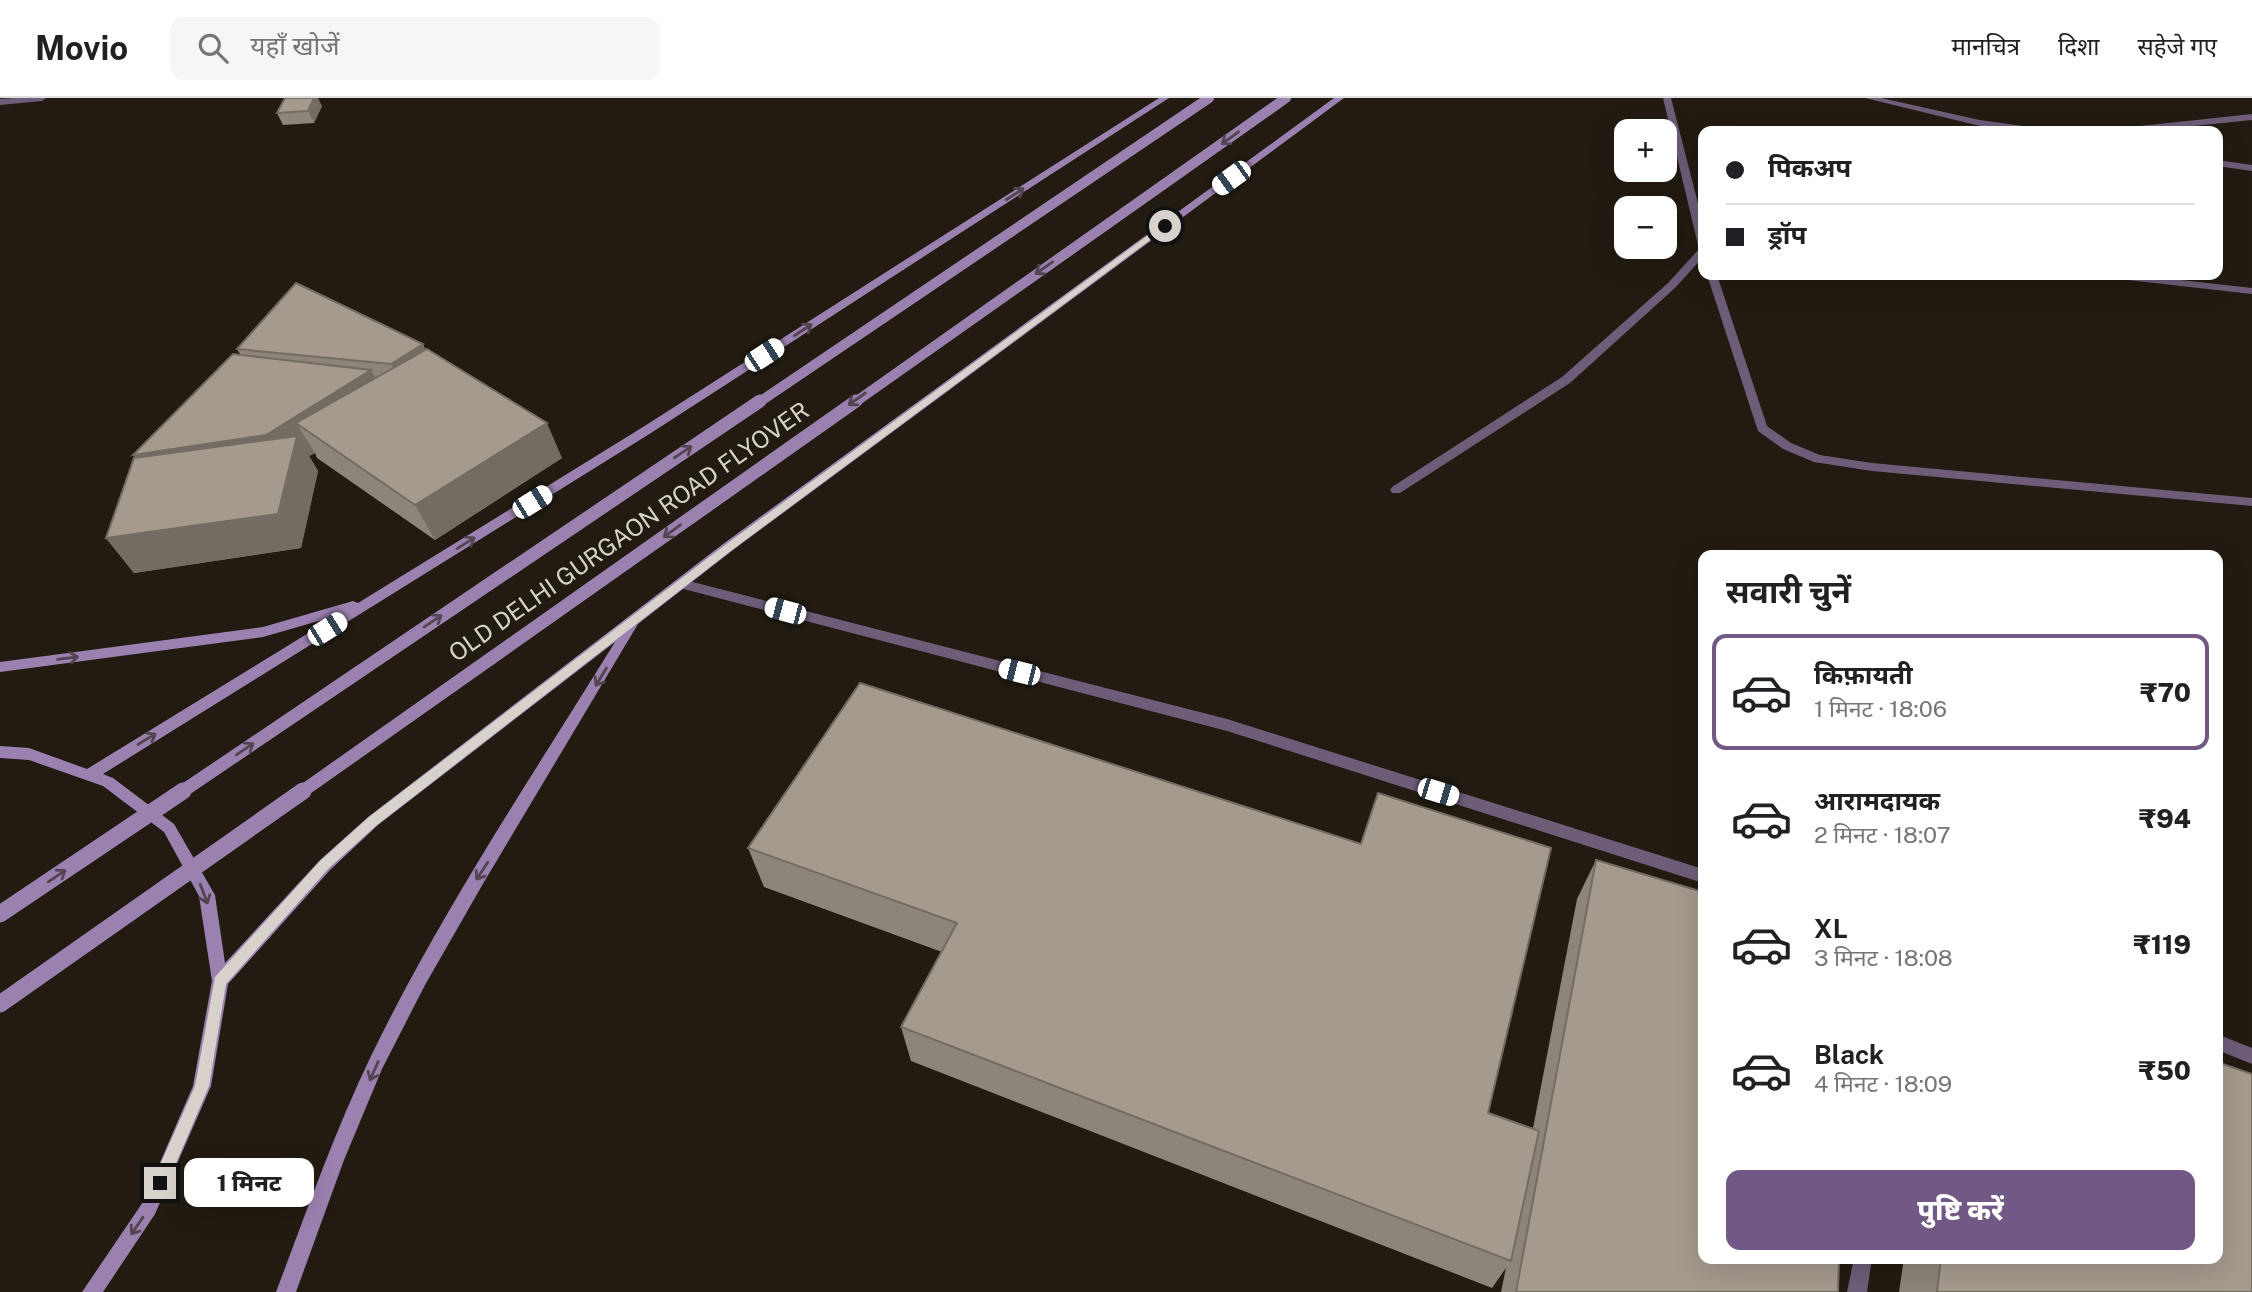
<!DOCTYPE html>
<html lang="hi">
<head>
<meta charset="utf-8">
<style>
	body { margin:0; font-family:"Public Sans","Noto Sans Devanagari",sans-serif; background:#f6f6f6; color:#202124; height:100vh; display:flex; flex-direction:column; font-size:26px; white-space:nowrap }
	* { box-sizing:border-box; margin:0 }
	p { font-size:23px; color:#757577 }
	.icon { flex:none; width:38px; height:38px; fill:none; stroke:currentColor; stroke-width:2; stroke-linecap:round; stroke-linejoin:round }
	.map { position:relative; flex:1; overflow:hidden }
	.drawer { position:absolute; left:1698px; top:452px; width:525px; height:714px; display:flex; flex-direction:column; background:#fff; border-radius:14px; box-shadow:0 7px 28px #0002 }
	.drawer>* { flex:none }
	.hud { position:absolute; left:1698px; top:28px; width:525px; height:154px; border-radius:14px; box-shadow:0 7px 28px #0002; display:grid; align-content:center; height:154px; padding:0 28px; background:#fff }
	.tools { position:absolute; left:1614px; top:21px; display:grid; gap:14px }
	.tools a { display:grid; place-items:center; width:63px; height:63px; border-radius:14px; background:#fff; box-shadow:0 7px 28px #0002; font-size:35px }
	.end { position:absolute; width:32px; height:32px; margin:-16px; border:9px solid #d7d2cb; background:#111; box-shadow:0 0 0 4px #111 }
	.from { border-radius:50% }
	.bubble { position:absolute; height:49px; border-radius:14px; background:#fff; box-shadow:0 7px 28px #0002; font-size:23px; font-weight:800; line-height:49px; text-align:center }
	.car { position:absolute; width:21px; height:42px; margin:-21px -10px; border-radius:9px; box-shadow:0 0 5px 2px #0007; background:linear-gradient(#fff 24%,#345 0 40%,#fff 0 76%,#345 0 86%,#fff 0) }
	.hud b { display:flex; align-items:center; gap:24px; height:66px; font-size:26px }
	.hud b+b { border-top:2px solid #e0e0e0 }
	.hud i { width:18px; height:18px; background:#202124 }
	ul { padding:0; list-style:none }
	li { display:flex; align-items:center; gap:21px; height:116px; margin:0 14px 10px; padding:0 14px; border:4px solid transparent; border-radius:14px }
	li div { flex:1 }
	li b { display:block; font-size:26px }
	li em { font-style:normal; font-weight:800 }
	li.active { border-color:#715885 }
	li>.icon { width:63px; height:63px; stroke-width:1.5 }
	h2 { padding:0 28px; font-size:32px; line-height:84px }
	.primary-button { display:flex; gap:14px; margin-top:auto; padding:14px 28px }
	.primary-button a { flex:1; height:80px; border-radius:14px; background:#715885; color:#fff; font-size:28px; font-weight:800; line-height:80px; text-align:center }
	header { display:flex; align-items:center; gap:42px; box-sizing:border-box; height:98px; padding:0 35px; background:#fff; border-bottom:2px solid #e0e0e0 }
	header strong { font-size:33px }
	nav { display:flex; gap:38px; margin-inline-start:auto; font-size:24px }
	.search { width:490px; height:63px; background:#f6f6f6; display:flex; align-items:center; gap:18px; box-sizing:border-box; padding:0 24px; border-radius:14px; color:#757577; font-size:26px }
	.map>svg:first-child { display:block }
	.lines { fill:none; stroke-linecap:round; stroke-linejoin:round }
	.lane { fill:#6d5d79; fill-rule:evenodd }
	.street { fill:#6d5d79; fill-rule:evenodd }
	.secondary { fill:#9b81af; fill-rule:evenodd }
	.secondary-bridge-far2 { stroke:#9b81af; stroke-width:10 }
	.secondary-bridge-far1 { stroke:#9b81af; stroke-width:13 }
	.secondary-bridge { stroke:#9b81af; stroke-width:17 }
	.wall { fill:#8d847a }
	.shaded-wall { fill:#736c63 }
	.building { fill:#a49a8e; stroke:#736c63; stroke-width:2 }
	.oneway { stroke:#524450 }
	.route { fill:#d7d2cb }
	.labels { text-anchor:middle; stroke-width:7; stroke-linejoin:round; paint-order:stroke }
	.street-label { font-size:24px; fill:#d7d2cb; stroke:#221b11 }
</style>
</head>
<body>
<header>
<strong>Movio</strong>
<div class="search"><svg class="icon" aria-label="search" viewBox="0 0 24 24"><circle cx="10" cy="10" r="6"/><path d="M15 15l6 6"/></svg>यहाँ खोजें</div>
<nav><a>मानचित्र</a><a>दिशा</a><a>सहेजे गए</a></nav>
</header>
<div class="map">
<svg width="2252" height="1194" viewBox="0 0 2252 1194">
	<rect width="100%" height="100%" fill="#221b11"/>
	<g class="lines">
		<path class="lane" d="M14 0H46L42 3 0 7V1Z
			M1663 0H1671L1703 125V159L1676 189 1570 285 1400 395H1392L1390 392 1392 389 1562 279 1668 185 1699 151 1703 150 1698 147Z
			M1865 0H1881L1980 22 2037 30 2042 33H2019L1980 28Z
			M2252 16V22L2145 33H2116L2121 30Z
			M2217 62 2252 67V73L2217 68Z
			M1707 177H1717L1767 328 1791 345 1820 357 1872 365 2252 400V408L1872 373 1814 364 1783 351 1758 333Z
			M2105 177H2136L2252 190V196L2110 180Z
			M1854 1160H1872L1867 1194H1847Z"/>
		<path class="street" d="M681 481 1227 621 1703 771V785L1227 633 676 489 674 486Z
			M2217 936 2252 950V966L2217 952Z"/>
		<path class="secondary" d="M1159 0H1169L651 335 103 676 113 680 174 726 215 797 225 865 320 762 368 719 723 446 1334 0H1344L733 452 638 526 484 784 425 887 382 971 344 1062 296 1194H276C306 1115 334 1035 371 958 441 814 531 680 615 544L378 727 330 772 228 886 211 988 155 1116 103 1194H82L143 1104 193 988 212 883 199 798 164 734 103 688 29 662 0 660V648L29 650 87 671 336 518 263 539 0 574V564L263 529 353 503 358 505 643 329Z"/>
		<path class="secondary-bridge-far2" d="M758 305 1209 0
			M854 305 1286 0"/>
		<path class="secondary-bridge-far1" d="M180 695 760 303
			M300 695 856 303"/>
		<path class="secondary-bridge" d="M0 816 183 693
			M0 906 303 693"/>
	</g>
	<path class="wall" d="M322 8 314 25 283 27 277 15Z
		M237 251 425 252 562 360 435 442 317 360 315 355 309 358 318 373 301 450 134 475 106 440 135 360 240 256Z
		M748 750 1533 1030 1577 801 1596 762 1838 1194H1501L1506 1170 1492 1190 911 963 901 929 942 854 764 789Z
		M1904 1160H2217L2252 1194H1899Z"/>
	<path class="shaded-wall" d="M314 0H318L322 8 314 25 308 13Z
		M423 246 440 282 409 301 391 266Z
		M371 272 390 307 296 325 315 355 309 358 318 373 301 450 134 475 106 440 159 392 133 357Z
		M547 325 562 360 435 442 415 407Z"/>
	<path class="building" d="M285 0H314L308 13 277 15Z
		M296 185 423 246 391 266 237 251Z
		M427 251 547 325 415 407 296 325Z
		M233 256 371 272 266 337 133 357Z
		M297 338 278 416 106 440 134 360Z
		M860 585 1361 746 1378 695 1551 750 1488 1015 1539 1033 1511 1163 901 929 957 825 748 750Z
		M1596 762 1703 794V1160H1839L1838 1194H1516Z
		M2217 964 2252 976V1194H1937L1941 1160H2217Z"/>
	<defs><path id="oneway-shaft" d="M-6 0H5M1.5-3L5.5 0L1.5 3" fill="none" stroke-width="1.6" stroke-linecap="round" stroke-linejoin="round" transform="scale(1.75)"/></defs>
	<g class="oneway">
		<use href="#oneway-shaft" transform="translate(1230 40) rotate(144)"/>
		<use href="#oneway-shaft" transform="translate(1015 96) rotate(-33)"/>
		<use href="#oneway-shaft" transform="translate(1044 170) rotate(145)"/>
		<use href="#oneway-shaft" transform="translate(803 232) rotate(-33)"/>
		<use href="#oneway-shaft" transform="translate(857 301) rotate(145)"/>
		<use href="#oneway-shaft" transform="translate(683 354) rotate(-34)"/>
		<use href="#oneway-shaft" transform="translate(672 433) rotate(144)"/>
		<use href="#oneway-shaft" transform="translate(466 445) rotate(-32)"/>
		<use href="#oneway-shaft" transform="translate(433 523) rotate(-34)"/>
		<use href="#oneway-shaft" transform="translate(68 560) rotate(-7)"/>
		<use href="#oneway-shaft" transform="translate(601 579) rotate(121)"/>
		<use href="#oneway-shaft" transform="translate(147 641) rotate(-31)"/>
		<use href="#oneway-shaft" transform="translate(245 651) rotate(-34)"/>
		<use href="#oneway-shaft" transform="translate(482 773) rotate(123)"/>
		<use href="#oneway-shaft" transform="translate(57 778) rotate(-34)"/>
		<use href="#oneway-shaft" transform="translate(204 796) rotate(69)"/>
		<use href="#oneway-shaft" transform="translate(374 973) rotate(114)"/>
		<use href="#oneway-shaft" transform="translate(137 1128) rotate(124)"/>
	</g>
	<path class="route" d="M1162 127 1169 128 732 452 377 727 329 770 226 886 209 988 165 1091 160 1093 155 1091 152 1085 195 988 215 879 320 763 369 719 725 447Z"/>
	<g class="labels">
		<g class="street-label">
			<text transform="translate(629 434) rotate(-35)" y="8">OLD DELHI GURGAON ROAD FLYOVER</text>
		</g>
	</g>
</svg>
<div class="tools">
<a>+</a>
<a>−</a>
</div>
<i class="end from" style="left:1165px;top:128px"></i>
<i class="end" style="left:160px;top:1085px"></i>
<div class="bubble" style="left:184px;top:1060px;width:130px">1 मिनट</div>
<i class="car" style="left:1231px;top:80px;rotate:234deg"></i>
<i class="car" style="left:764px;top:257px;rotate:57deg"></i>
<i class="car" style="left:532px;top:404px;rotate:58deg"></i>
<i class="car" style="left:785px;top:513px;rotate:285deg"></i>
<i class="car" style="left:327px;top:531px;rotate:58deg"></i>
<i class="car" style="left:1019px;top:574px;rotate:284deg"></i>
<i class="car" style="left:1438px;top:694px;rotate:107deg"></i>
<div class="hud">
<b><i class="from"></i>पिकअप</b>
<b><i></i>ड्रॉप</b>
</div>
<section class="drawer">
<h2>सवारी चुनें</h2>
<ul>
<li class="active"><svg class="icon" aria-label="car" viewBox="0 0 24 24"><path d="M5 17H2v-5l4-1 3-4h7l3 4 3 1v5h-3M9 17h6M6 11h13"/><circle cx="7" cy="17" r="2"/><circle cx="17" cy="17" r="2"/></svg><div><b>किफ़ायती</b><p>1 मिनट · 18:06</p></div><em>₹70</em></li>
<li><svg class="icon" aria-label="car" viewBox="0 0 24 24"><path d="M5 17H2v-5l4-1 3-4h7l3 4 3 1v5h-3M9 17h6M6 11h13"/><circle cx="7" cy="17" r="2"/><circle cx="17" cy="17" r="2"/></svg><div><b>आरामदायक</b><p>2 मिनट · 18:07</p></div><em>₹94</em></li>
<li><svg class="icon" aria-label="car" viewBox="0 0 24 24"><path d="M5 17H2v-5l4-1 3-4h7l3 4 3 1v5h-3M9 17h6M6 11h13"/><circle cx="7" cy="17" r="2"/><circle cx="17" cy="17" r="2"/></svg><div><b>XL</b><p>3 मिनट · 18:08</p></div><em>₹119</em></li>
<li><svg class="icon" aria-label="car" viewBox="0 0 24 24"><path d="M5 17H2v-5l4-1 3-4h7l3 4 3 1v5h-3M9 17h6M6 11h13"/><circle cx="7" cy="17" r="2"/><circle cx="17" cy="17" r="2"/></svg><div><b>Black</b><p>4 मिनट · 18:09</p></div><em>₹50</em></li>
</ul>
<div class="primary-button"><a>पुष्टि करें</a></div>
</section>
</div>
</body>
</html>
